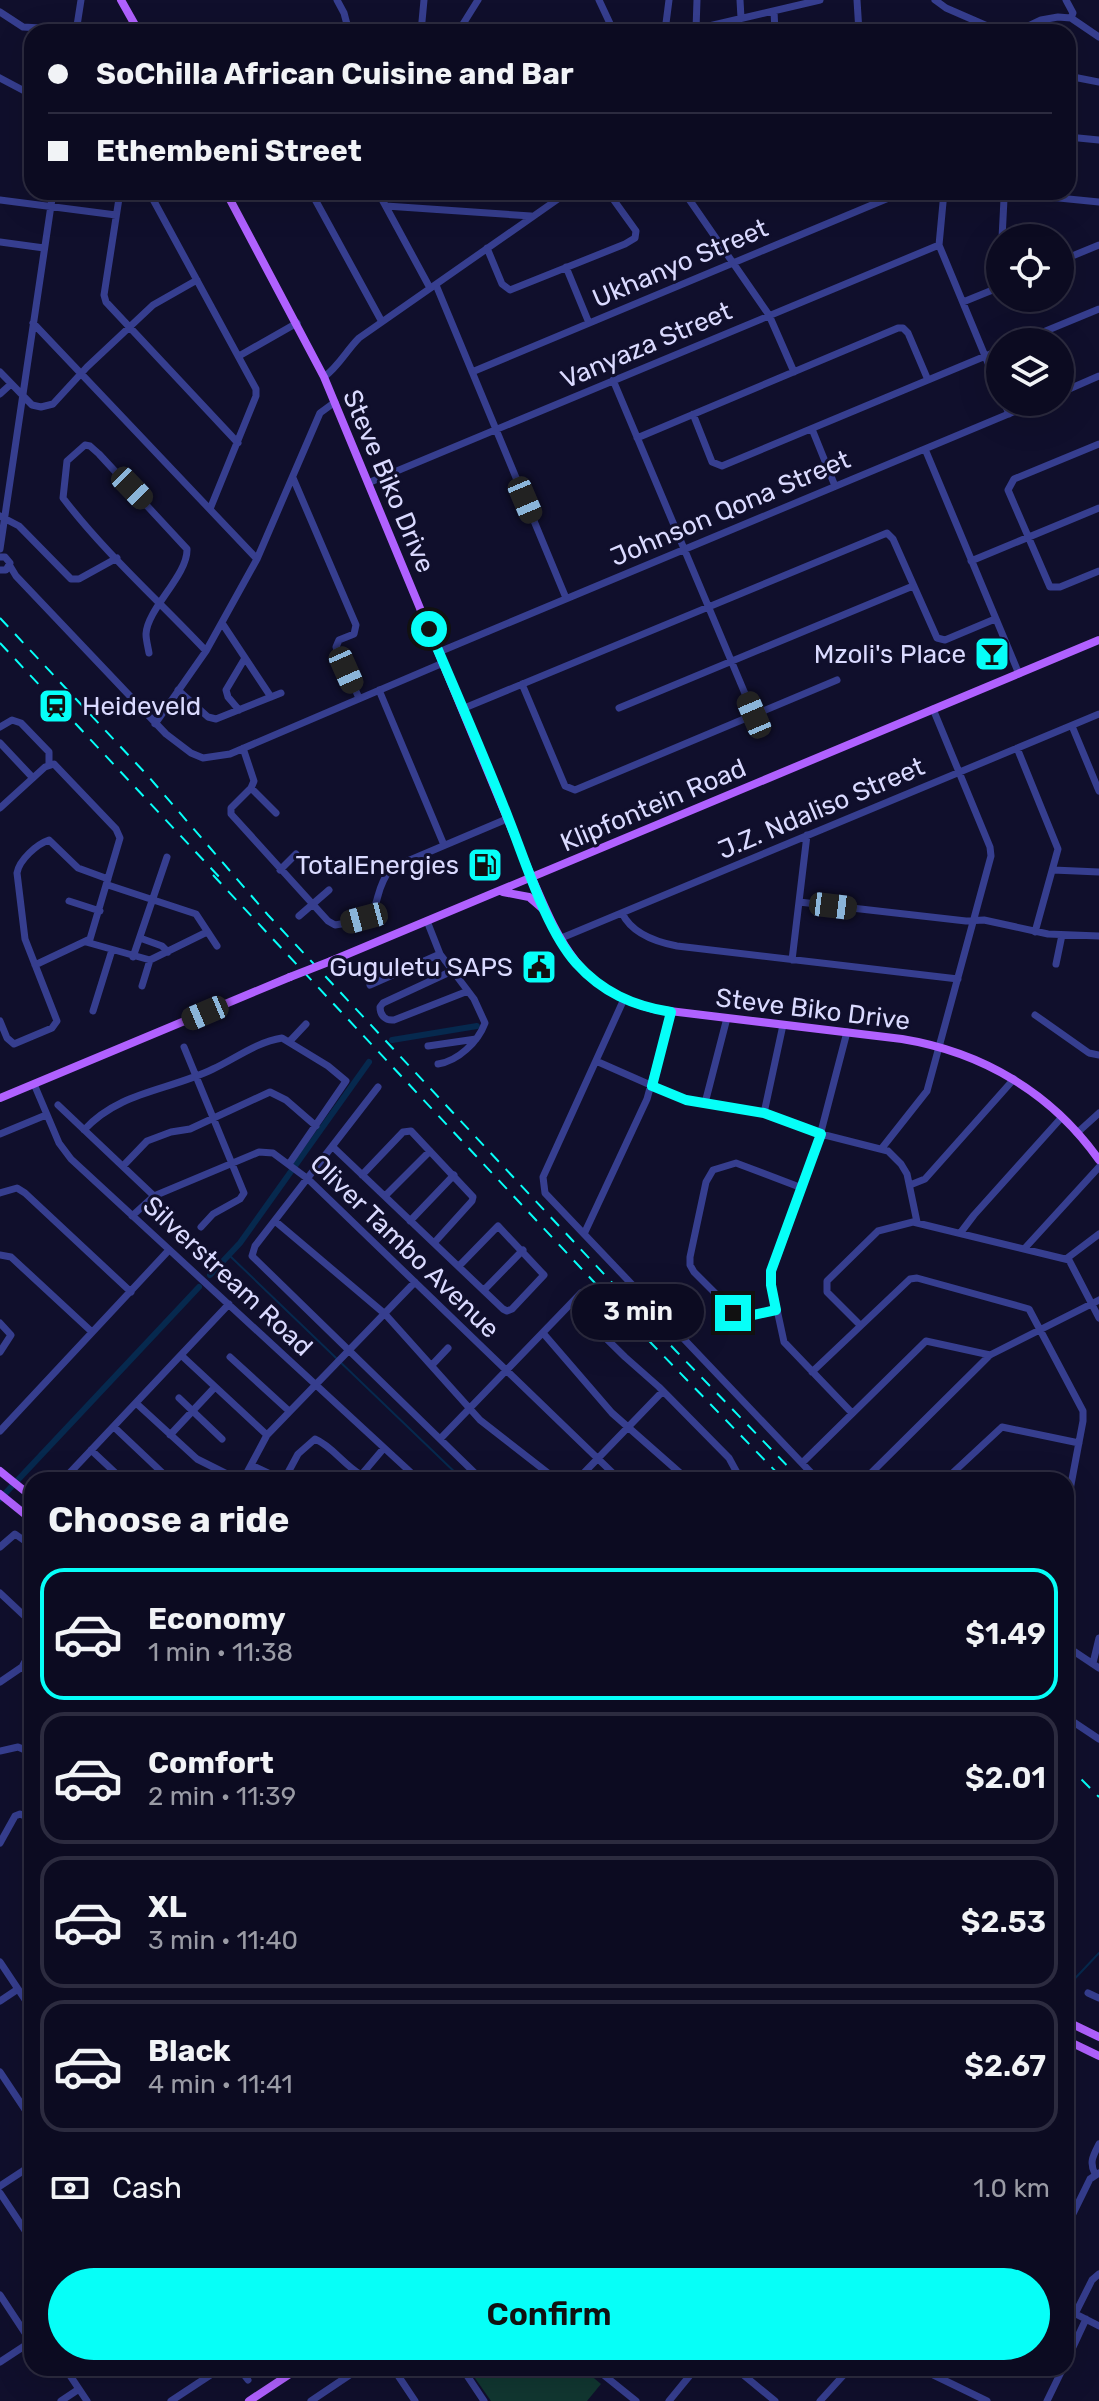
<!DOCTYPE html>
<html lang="en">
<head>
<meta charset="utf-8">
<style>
	body { margin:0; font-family:Rubik,sans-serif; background:#1a192e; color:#f1f3f6; height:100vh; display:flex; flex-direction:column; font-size:30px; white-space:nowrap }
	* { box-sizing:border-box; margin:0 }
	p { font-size:26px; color:#9a9ba5 }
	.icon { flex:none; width:44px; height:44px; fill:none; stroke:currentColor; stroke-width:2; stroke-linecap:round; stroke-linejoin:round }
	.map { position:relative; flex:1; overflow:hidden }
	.panel { position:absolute; left:24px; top:1472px; width:1050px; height:904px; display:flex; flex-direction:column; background:#0c0b21; border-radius:24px; box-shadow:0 8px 32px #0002,0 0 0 2px #2c2b3f }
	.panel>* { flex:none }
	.banner { position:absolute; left:24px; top:24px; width:1052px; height:176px; border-radius:24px; box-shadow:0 8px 32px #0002,0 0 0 2px #2c2b3f; display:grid; align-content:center; height:176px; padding:0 24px; background:#0c0b21 }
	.buttons { position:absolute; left:986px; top:224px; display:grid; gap:16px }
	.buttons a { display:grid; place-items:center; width:88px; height:88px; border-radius:50%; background:#0c0b21; box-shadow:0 8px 32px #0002,0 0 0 2px #2c2b3f; font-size:40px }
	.end { position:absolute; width:36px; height:36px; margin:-18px; border:10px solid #06fff8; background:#111; box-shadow:0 0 0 4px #111 }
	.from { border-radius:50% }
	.bubble { position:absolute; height:56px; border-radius:28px; background:#0c0b21; box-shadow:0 8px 32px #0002,0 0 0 2px #2c2b3f; font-size:26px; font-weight:600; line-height:56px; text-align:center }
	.car { position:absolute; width:24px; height:48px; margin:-24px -12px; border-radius:10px; box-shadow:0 0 6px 2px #0007; background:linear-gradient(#222 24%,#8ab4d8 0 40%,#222 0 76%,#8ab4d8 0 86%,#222 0) }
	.banner b { display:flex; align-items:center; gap:28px; height:76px; font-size:30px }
	.banner b+b { border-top:2px solid #2c2b3f }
	.banner i { width:20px; height:20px; background:#f1f3f6 }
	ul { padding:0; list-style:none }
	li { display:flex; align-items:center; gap:24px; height:132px; margin:0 16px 12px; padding:0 8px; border:4px solid #2c2b3f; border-radius:24px }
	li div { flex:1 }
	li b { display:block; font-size:30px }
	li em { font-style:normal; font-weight:600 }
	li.selected { border-color:#06fff8 }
	li>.icon { width:72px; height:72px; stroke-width:1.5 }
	h2 { padding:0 24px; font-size:36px; line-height:96px }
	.pay { display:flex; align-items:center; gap:20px; height:88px; padding:0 24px; font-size:30px }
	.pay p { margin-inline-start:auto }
	.primary-button { display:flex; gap:16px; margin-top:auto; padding:16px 24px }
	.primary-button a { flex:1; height:92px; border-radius:48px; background:#06fff8; color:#111; font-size:32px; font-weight:600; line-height:92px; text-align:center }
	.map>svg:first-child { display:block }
	.green { fill:#113731 }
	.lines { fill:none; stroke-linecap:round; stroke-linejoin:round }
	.stream { stroke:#06294e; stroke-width:2 }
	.canal { stroke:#06294e; stroke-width:6 }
	.minor { stroke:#363e8f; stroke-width:7 }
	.major { stroke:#b061ff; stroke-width:8 }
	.rail { stroke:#06fff8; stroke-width:2; stroke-dasharray:12 10; stroke-linecap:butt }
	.major-bridge { stroke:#b061ff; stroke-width:8 }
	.route { stroke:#06fff8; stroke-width:10 }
	.labels { text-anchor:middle; stroke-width:6; stroke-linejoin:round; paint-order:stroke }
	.street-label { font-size:26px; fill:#dadaff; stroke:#100f2c }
	.poi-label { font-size:26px; fill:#dadaff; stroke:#100f2c; text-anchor:end }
</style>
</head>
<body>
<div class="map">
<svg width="1099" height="2401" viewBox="0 0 1099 2401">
	<rect width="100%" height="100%" fill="#100f2c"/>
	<path class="green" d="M468 2368H582L601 2384 587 2401H491Z"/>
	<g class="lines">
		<path class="stream" d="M229 1255 463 1480
			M1066 1988 1099 1953"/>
		<path class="canal" d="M392 1040 477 1026
			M210 1275 240 1243 369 1062
			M0 1499 199 1287"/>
		<path class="minor" d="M337 0 344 13 349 32
			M599 0 614 32
			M740 0 741 18
			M857 0 859 32
			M935 0 946 8 992 28 1020 30 1041 20 1058 17 1071 18 1099 37
			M1066 0 1073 13 1071 18
			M774 11 775 32
			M0 12 23 27 76 30
			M461 26 476 32
			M696 29 697 0
			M665 31 669 0
			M76 32 81 0
			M421 32 424 0
			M458 32 478 0
			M494 32H502
			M652 32 692 30 820 0
			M1068 76 1099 82
			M0 78 32 95
			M1068 137 1099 140
			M120 192 104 295 106 302 238 443
			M149 192 256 389V396L210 509
			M311 192 382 322
			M378 192 430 288
			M684 192 769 315 794 372
			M944 192 939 245 1000 392
			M153 198 164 192
			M0 200 116 215
			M386 206 531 216
			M1002 238 1004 199 1009 193 1099 202
			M0 242 44 248
			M487 248 502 284 510 290 625 244 635 238 636 231 608 192
			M1060 261 1099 245
			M566 267 589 323
			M436 285 566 598
			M963 302 1000 287
			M33 323 257 559
			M1019 342 1099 309
			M239 356 297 323
			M0 372 32 405 41 407 53 404 87 367 153 305 197 280
			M472 372 903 192
			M324 377C339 366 346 351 359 338L568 192
			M613 380 754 715
			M1060 393 1099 376
			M0 394 11 384
			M1004 402 1009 414
			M693 414 712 462 722 466 1000 350
			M812 429 835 486
			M637 438 898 328H903L908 333 928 380
			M1099 444 1014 479 1008 490 1050 587H1060L1099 571
			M925 449 1019 674
			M293 478 356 625 354 634 339 640 336 647 359 698
			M368 483 939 245
			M0 516 19 526 71 579H79L117 558
			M0 549 53 192
			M0 557H5L10 563 6 570H0
			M971 561 1099 508
			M10 566 16 576 166 734 191 753 203 758 230 754 443 663
			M222 623 271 697
			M439 652 1037 402
			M149 653C148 647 146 640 146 634 147 609 188 575 187 549L99 454 90 446 85 445 67 461 63 498C105 553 159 601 206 651
			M522 684 565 786 575 790 837 680
			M178 690 208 717 216 719 281 693
			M379 690 444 845
			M619 708 913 586
			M462 709 887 533 893 539 937 638 945 640 995 619
			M239 710 228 697 226 690 245 658
			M155 724 206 651 257 559 320 413 335 402
			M1072 726 1099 791
			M0 727 12 720 21 723 49 752V765
			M0 743 33 778
			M243 748 254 781 251 788 231 808V814L328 921 335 925C392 916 366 901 391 868L509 818
			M1017 748 1058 849 1035 932
			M251 788 276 813
			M0 808 45 767 54 764 116 829 120 838 90 939 35 965
			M280 870 296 854
			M1053 870 1099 872
			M108 885 196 914 217 946
			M69 901 100 911
			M799 902 966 921 984 920 1048 934 1099 936
			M622 913C632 934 656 942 677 946L958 979
			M299 916 329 890
			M427 921 440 954 474 999 485 1023C478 1042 458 1061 438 1064
			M140 938 162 946 168 952
			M559 939 1099 714
			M86 942 150 960 207 932
			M133 957 167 857
			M792 960 807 835
			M1056 964 1062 935
			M452 971 383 1003 380 1007C380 1015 385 1021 394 1020L468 991
			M370 985 440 954
			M142 986 150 960
			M624 999 543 1177 545 1193 818 1480
			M93 1011 112 950
			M1035 1015 1089 1053 1099 1055
			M0 1021 7 1038 14 1044 52 1028 57 1021 25 939 17 873C19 860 37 844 49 840L78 868 108 879
			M847 1032 817 1147 770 1277 784 1342 852 1413
			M290 1041 306 1024
			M428 1046 476 1039
			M184 1047 244 1193 240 1199 213 1214 201 1227
			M596 1061 680 1098 764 1113 821 1134 888 1151 901 1164 907 1174 917 1222
			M34 1084 59 1143 71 1159 419 1480
			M378 1087 255 1246 252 1256 482 1480
			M705 1103 727 1018
			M58 1105 154 1196
			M764 1113 783 1025
			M84 1130C120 1091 168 1091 213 1069 236 1058 257 1042 282 1038L328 1066 346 1081 289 1164
			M1077 1133 1099 1113
			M0 1134 46 1115
			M333 1147 503 1309 507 1311 512 1309 544 1275 498 1226 459 1266
			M882 1148 927 1091 991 856 990 847 933 709
			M123 1166 147 1141 171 1132 190 1129 270 1092 286 1100 316 1126
			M362 1175 403 1132 411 1131 473 1197 472 1201 434 1243
			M910 1185 925 1179 1014 1079
			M0 1193 17 1188 25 1193 131 1292
			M385 1196 430 1151
			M132 1216 154 1196 259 1152 273 1153 308 1179 620 1480
			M275 1221 385 1314 480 1420 557 1480
			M410 1221 454 1175
			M961 1232 974 1215 1062 1117
			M584 1234 647 1099 671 1012
			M1025 1248 1099 1167
			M0 1255 11 1257 92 1332
			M1066 1259 1099 1234
			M484 1290 523 1250
			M571 1304 625 1357 659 1387 729 1458 741 1480
			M776 1310 744 1317 737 1315 694 1272 690 1265V1257L706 1182 713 1170 736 1163 802 1188
			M0 1323 11 1335 0 1352
			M860 1325 827 1292V1281L878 1231 913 1222 1069 1260 1099 1318
			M543 1333 612 1413 688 1480
			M181 1355 267 1435
			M230 1357 289 1411
			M432 1365 448 1348
			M812 1372 910 1279 917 1278 1029 1309 1083 1411V1421L1066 1511
			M179 1398 222 1439
			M136 1403 197 1459 239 1480
			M114 1427 170 1480
			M0 1431 169 1250
			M170 1435 215 1387
			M440 1439 581 1293
			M91 1450 123 1480
			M802 1463 926 1341 990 1355
			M251 1465 283 1480
			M63 1480 229 1304
			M243 1480 267 1435 415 1282
			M284 1480 298 1454 315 1439C332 1446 344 1465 360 1474
			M357 1480 384 1448
			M577 1480 663 1391
			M864 1480 990 1355 1099 1300
			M945 1480 1002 1427 1079 1443
			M0 1547 15 1534 32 1546
			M0 1593 32 1623
			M1066 1646 1099 1668
			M1093 1663 1099 1638
			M22 1667 32 1675
			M0 1682 22 1667 32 1649
			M1066 1717 1099 1739
			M0 1751 18 1747 32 1753
			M0 1843 15 1816 20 1814 32 1819
			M0 1962 32 2010
			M1088 1993 1099 1998
			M0 2001 18 1989
			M0 2072 32 2120
			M1095 2174C1089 2162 1093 2156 1099 2144
			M0 2186 32 2165
			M0 2193 32 2241
			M1066 2228 1090 2179 1099 2173
			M0 2295 31 2342
			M1066 2309 1099 2326
			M1075 2314 1092 2280 1099 2274
			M0 2362 32 2341
			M1066 2362 1086 2319
			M65 2368 87 2401
			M239 2368 248 2380
			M393 2368 415 2401
			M462 2368 484 2401
			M595 2368 636 2401
			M735 2368 775 2401
			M919 2368 987 2401
			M61 2401 79 2389
			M171 2401 221 2368
			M311 2401 360 2368
			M669 2401 696 2368
			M820 2401 850 2368
			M1047 2401 1063 2368"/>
		<path class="major" d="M121 0 139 32
			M226 192 324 377 532 878C560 943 579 989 653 1009L902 1039C982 1052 1052 1093 1099 1160
			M503 892 529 897 544 910
			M331 961 1099 640
			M0 1098 290 977
			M0 1471 32 1497
			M0 1494 32 1520
			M1066 2021 1099 2037
			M1066 2040 1099 2056
			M249 2401 299 2368"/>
		<path class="rail" d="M0 618 148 776 268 915 676 1351 801 1480
			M0 643 222 880
			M213 875 652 1344 784 1480
			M1066 1764 1099 1797"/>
		<path class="major-bridge" d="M290 977 331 961"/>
	</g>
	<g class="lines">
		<path class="route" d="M429 629C456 692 484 756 509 820 526 863 546 929 576 963 602 992 633 1006 671 1012L652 1086 686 1100 764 1113 821 1134 771 1271V1285L776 1310 744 1317 733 1313"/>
	</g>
	<defs>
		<symbol id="bar-square" viewBox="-11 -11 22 22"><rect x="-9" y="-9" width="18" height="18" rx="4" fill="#06fff8" stroke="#100f2c"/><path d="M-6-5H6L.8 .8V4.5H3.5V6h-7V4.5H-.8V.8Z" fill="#111"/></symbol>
		<symbol id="station-square" viewBox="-11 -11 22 22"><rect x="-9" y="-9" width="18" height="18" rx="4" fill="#06fff8" stroke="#100f2c"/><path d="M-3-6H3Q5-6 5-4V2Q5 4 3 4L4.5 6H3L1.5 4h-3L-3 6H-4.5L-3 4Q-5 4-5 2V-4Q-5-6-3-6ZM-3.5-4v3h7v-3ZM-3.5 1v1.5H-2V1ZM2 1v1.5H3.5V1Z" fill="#111"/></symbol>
		<symbol id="fuel-square" viewBox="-11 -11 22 22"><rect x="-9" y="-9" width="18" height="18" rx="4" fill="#06fff8" stroke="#100f2c"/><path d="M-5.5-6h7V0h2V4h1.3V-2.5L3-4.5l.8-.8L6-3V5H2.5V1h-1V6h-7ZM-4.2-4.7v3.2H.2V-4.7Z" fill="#111"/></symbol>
		<symbol id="civic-square" viewBox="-11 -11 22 22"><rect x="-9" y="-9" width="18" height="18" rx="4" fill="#06fff8" stroke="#100f2c"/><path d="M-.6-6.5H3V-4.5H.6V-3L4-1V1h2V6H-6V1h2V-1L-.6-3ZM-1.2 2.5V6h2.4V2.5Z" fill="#111"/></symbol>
	</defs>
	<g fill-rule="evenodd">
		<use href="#bar-square" x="972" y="634" width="40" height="40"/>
		<use href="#station-square" x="36" y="686" width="40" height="40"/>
		<use href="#fuel-square" x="465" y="845" width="40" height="40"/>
		<use href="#civic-square" x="519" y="947" width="40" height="40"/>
	</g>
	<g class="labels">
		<g class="street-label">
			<text transform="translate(680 263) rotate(-23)" y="9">Ukhanyo Street</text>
			<text transform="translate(646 345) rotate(-23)" y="9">Vanyaza Street</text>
			<text transform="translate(389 481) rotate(67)" y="9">Steve Biko Drive</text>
			<text transform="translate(730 508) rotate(-23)" y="9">Johnson Qona Street</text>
			<text transform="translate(653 805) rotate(-23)" y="9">Klipfontein Road</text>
			<text transform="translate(821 808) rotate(-23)" y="9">J.Z. Ndaliso Street</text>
			<text transform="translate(813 1009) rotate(7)" y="9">Steve Biko Drive</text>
			<text transform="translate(405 1246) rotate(44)" y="9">Oliver Tambo Avenue</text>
			<text transform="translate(228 1276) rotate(43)" y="9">Silverstream Road</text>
		</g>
		<g class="poi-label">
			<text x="966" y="663">Mzoli's Place</text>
			<text x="82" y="715" text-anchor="start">Heideveld</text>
			<text x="459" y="874">TotalEnergies</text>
			<text x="513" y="976">Guguletu SAPS</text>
		</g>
	</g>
</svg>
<div class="buttons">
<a><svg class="icon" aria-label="locate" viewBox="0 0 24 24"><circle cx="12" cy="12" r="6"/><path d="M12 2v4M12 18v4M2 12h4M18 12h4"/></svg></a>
<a><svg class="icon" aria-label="layers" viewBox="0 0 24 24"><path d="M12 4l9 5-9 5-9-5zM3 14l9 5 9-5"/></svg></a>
</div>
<i class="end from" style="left:429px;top:629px"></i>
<i class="end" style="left:733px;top:1313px"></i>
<div class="bubble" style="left:572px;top:1284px;width:132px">3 min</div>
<i class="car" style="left:132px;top:488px;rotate:136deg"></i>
<i class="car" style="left:525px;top:500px;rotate:157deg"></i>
<i class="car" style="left:346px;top:670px;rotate:156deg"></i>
<i class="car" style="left:754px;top:715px;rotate:337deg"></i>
<i class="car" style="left:833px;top:906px;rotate:97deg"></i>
<i class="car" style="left:364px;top:918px;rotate:255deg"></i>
<i class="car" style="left:205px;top:1013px;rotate:247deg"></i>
<div class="banner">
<b><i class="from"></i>SoChilla African Cuisine and Bar</b>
<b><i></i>Ethembeni Street</b>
</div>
<section class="panel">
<h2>Choose a ride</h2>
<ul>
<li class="selected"><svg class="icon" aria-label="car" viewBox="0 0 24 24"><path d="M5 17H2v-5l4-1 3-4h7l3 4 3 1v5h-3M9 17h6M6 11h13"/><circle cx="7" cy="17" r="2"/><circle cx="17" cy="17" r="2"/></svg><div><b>Economy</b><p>1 min · 11:38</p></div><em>$1.49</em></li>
<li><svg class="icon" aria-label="car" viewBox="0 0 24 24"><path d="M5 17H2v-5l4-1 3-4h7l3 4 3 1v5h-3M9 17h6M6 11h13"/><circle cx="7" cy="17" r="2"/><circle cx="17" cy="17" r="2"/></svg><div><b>Comfort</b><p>2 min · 11:39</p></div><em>$2.01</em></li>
<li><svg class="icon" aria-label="car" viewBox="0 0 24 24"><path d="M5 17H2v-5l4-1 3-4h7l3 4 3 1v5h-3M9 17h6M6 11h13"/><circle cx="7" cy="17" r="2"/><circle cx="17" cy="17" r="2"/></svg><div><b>XL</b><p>3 min · 11:40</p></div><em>$2.53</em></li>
<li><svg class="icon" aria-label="car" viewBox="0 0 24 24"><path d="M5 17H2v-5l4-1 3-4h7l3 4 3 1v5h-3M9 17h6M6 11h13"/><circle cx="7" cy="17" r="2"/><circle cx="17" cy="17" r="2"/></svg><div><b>Black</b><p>4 min · 11:41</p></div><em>$2.67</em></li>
</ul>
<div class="pay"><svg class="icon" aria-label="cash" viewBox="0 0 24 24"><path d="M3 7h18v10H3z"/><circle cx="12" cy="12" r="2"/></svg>Cash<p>1.0 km</p></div>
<div class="primary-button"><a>Confirm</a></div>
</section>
</div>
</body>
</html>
